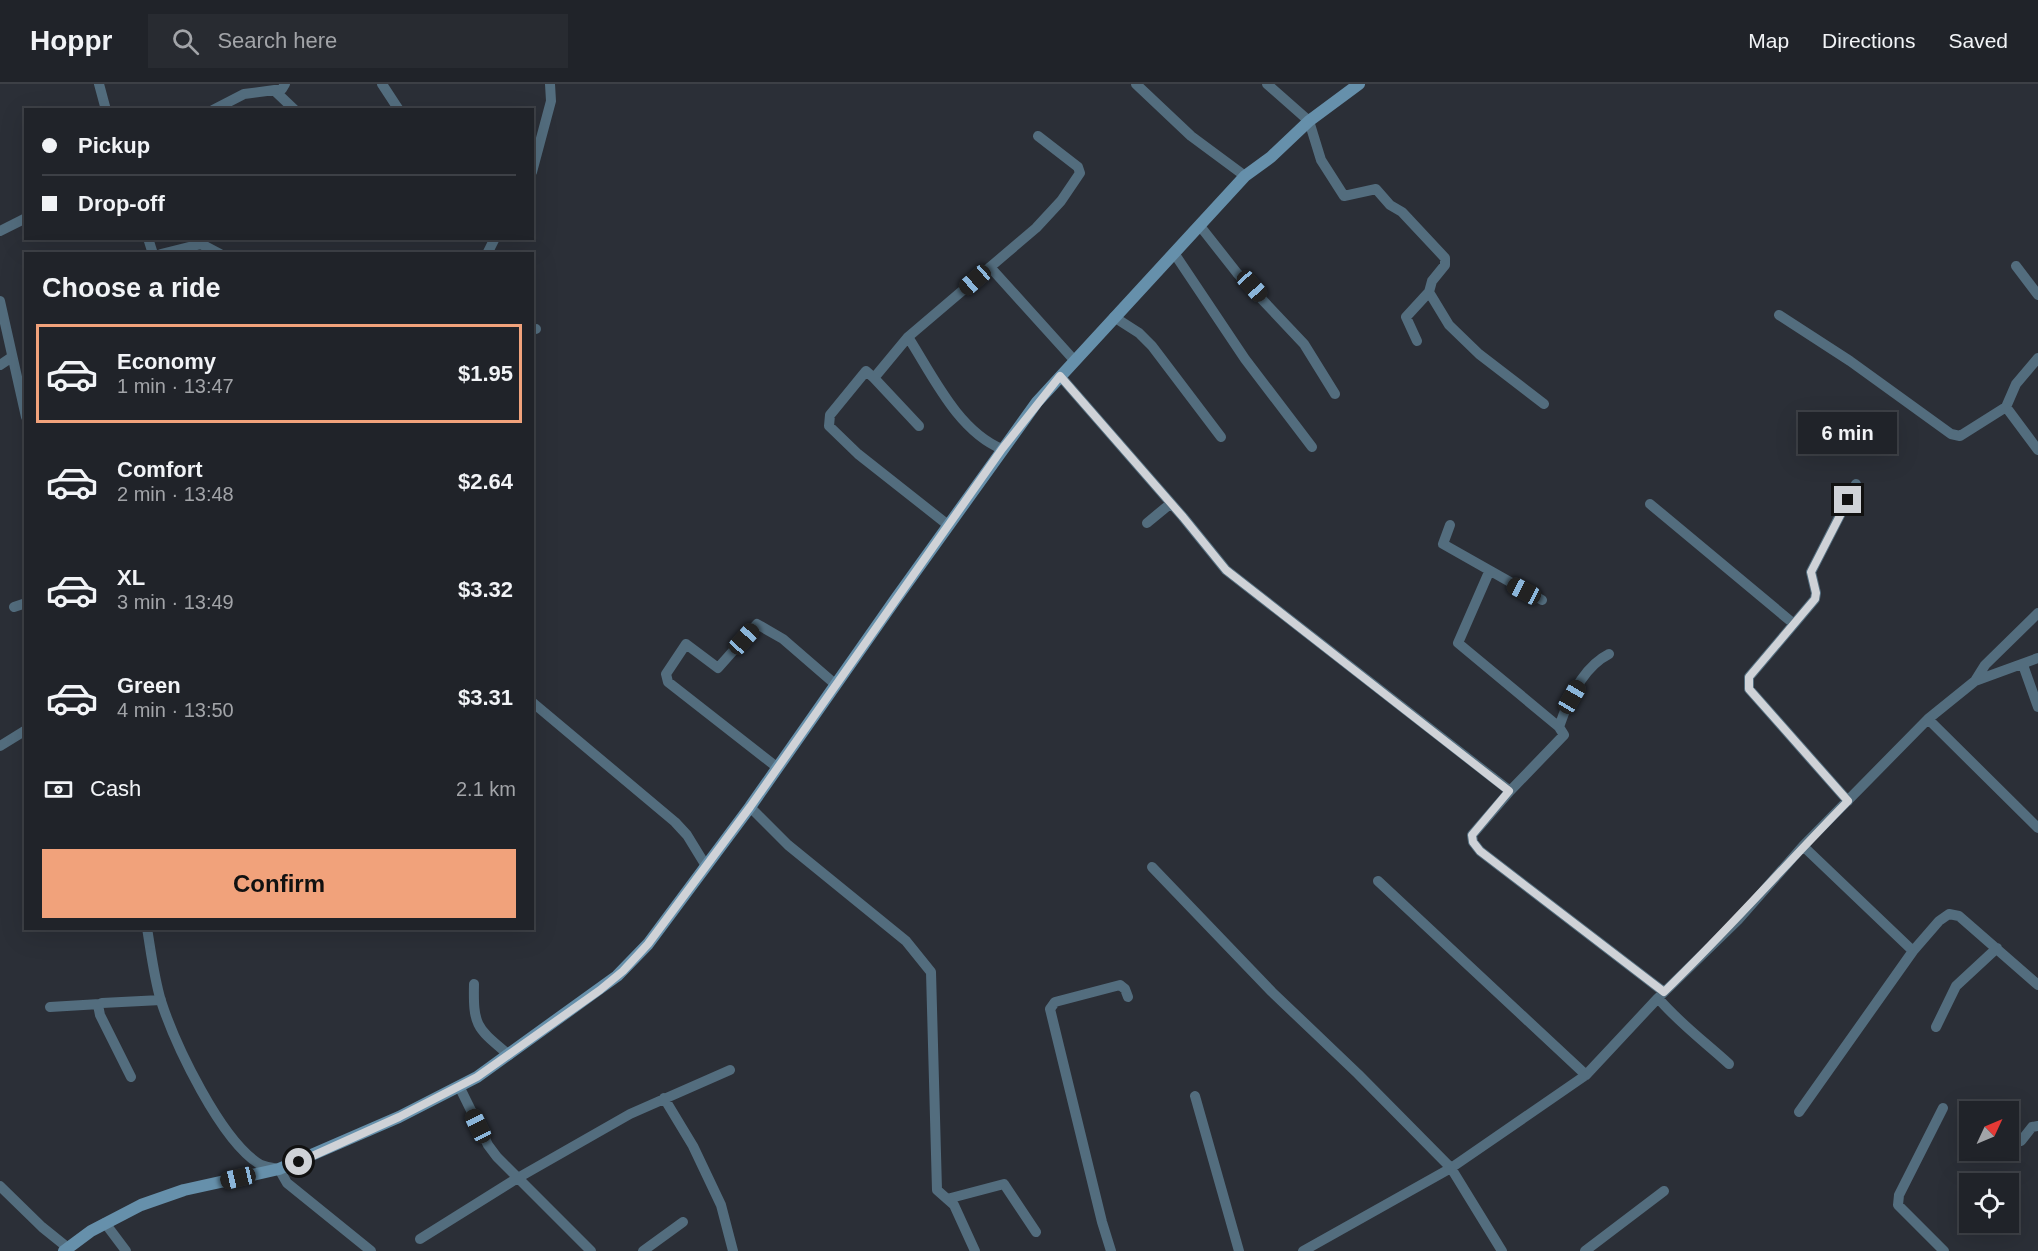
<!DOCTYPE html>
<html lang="en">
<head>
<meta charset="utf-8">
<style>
	body { margin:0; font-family:Helvetica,sans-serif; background:#282b31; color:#f1f3f6; height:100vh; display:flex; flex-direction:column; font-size:22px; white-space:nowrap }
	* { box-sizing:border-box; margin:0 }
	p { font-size:20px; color:#a2a4a8 }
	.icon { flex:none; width:33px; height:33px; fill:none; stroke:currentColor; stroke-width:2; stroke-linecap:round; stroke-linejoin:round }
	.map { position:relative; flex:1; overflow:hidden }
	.drawer { position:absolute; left:24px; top:168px; width:510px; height:678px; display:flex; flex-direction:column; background:#202329; border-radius:0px; box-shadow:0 6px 24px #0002,0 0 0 2px #3d4046 }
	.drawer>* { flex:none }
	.banner { position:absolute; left:24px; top:24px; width:510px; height:132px; border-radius:0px; box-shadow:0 6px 24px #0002,0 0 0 2px #3d4046; display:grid; align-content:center; height:132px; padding:0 18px; background:#202329 }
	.needle { width:39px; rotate:46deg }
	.fabs { position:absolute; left:1959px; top:1017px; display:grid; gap:12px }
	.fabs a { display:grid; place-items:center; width:60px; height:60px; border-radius:0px; background:#202329; box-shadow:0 6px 24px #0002,0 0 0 2px #3d4046; font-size:30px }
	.end { position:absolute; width:27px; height:27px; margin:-14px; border:8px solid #cfd2d7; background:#111; box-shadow:0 0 0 3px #111 }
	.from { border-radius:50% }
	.bubble { position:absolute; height:42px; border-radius:0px; background:#202329; box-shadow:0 6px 24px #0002,0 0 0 2px #3d4046; font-size:20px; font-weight:600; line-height:42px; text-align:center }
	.car { position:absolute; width:18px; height:36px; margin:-18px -9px; border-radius:8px; box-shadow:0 0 4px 2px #0007; background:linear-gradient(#222 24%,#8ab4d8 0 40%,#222 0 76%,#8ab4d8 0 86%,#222 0) }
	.banner b { display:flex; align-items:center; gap:21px; height:57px; font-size:22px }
	.banner b+b { border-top:2px solid #3d4046 }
	.banner i { width:15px; height:15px; background:#f1f3f6 }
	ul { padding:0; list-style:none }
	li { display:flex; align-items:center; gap:18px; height:99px; margin:0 12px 9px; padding:0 6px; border:3px solid transparent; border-radius:0px }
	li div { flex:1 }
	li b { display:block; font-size:22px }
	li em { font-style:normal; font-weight:600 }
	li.active { border-color:#f1a27b }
	li>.icon { width:54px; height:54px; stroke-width:1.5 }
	h2 { padding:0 18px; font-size:27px; line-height:72px }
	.pay { display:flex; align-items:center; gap:15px; height:66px; padding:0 18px; font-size:22px }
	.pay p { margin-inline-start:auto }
	.action { display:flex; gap:12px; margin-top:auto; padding:12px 18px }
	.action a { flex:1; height:69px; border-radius:0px; background:#f1a27b; color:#111; font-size:24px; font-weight:600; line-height:69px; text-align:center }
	header { display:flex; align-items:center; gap:36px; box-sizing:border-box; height:84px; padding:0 30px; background:#202329; border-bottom:2px solid #3d4046 }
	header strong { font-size:28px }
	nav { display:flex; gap:33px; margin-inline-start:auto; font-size:21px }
	.search { width:420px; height:54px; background:#282b31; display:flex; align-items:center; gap:15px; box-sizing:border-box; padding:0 21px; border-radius:0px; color:#a2a4a8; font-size:22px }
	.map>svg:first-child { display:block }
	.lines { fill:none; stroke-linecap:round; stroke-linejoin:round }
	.street { stroke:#536d7e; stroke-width:10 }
	.secondary { stroke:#6690ab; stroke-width:12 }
	.route { stroke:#cfd2d7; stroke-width:8 }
</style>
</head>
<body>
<header>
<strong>Hoppr</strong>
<div class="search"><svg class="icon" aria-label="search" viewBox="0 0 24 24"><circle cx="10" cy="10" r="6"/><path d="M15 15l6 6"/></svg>Search here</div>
<nav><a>Map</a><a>Directions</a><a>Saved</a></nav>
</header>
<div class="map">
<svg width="2038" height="1167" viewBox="0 0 2038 1167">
	<rect width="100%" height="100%" fill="#2b2f37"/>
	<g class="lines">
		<path class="street" d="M99 0 106 26
			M382 0 399 26
			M1136 0 1191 52 1245 92
			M1267 0 1309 37 1321 76 1344 112 1376 105 1390 121 1402 128 1445 174V181L1432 197 1429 208 1449 241 1479 270 1544 320
			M275 7 295 26
			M213 26 244 10 282 5 285 0
			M532 88 551 17 550 0
			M1200 142 1237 189 1304 260 1335 310
			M0 147 26 134
			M148 154 153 170
			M1174 169 1245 275 1312 363
			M161 170 201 160 220 170
			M487 170 495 154
			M2016 182 2038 211
			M990 183 1074 276
			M0 217 26 333
			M1779 231 1850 277 1951 350 1960 352 2006 323
			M1114 233 1139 249 1152 262 1221 353
			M532 245H536
			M908 253 874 294 919 342
			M1417 257 1406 233 1429 208
			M2038 274 2016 300 2006 323 2038 366
			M0 281 12 273
			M1060 292 1183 433 1226 486 1510 707
			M874 294 866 287 830 331 829 342 858 370 948 441
			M1002 365C958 347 933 292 908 253L1036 144 1061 117 1080 89 1078 83 1038 52
			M1650 420 1794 540 1749 593V605L1848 717
			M1147 439 1170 420
			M1450 441 1443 460 1542 516
			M1489 488 1458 559 1559 643 1564 651 1510 707 1472 751 1473 758 1480 767 1664 908
			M14 523 26 519
			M1794 540 1815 515 1816 509 1811 488 1856 400
			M2023 581 2038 623
			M1975 597 1985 581 2038 529
			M532 618 675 738 687 751 706 782
			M1928 635 2038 744
			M1559 643C1568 616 1583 583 1609 570
			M0 662 26 646
			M778 684 668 598 666 590 686 560 718 584 757 540 783 555 835 600
			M750 723 788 761 906 857 931 888 937 1106 954 1121 975 1167
			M1803 762 1913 867
			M1152 783 1272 908 1358 990 1451 1084 1502 1167
			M1378 797 1586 991
			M147 844C151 868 154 894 161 917 175 960 221 1058 261 1081 266 1083 273 1084 279 1085L287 1099 371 1167
			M474 900C473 943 477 944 509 971
			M1658 914C1679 939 1705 958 1729 980
			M50 923 100 920
			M1936 943 1956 902 1997 864
			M131 993 100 931 98 921 102 919 161 916
			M459 1002 488 1061 497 1073 591 1167
			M1195 1012 1239 1167
			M664 1014 693 1062 721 1121 733 1167
			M1943 1024 1899 1111 1898 1121 1944 1167
			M1799 1028 1913 867 1939 837 1949 830 1959 832 2038 901
			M2021 1057 2032 1043 2038 1042
			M0 1102 42 1143 68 1164
			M947 1115 1004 1100 1036 1148
			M105 1139 126 1167
			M420 1155 516 1095 630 1030 730 986
			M643 1167 683 1138
			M1111 1167 1102 1138 1050 925 1055 918 1120 901 1125 905 1128 913
			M1303 1167 1451 1084 1586 991 1658 914 1738 836 1803 762 1928 635 1975 597 2038 574
			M1585 1167 1664 1107"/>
		<path class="secondary" d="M64 1167 91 1147 141 1121 184 1106 279 1085 399 1033 477 993 617 892 648 860 750 723 895 516 1037 318 1245 92 1271 73 1309 37 1359 0"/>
	</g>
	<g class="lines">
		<path class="route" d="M299 1078 399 1033 477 993 600 906 623 887 648 860 750 723 1002 365 1060 292 1183 433 1226 486 1509 707 1472 751 1473 758 1480 767 1664 908C1728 846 1786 780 1848 717L1749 605V593L1815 515 1816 509 1811 488 1848 416"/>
	</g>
</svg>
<div class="fabs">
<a><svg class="needle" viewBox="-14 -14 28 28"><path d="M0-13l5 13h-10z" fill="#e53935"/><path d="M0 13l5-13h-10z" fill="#a2a4a8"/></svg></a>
<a><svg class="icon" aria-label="locate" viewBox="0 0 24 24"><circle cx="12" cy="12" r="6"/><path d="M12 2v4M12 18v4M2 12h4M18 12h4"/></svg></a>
</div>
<i class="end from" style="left:299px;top:1078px"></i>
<i class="end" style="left:1848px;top:416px"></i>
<div class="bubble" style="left:1798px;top:328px;width:99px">6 min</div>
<i class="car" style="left:975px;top:196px;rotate:229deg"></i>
<i class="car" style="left:1252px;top:202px;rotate:138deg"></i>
<i class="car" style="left:1524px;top:507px;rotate:298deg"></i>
<i class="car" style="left:744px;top:555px;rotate:42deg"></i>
<i class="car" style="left:1572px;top:613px;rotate:30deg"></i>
<i class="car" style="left:478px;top:1042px;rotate:334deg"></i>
<i class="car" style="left:238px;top:1094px;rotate:257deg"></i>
<div class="banner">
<b><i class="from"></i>Pickup</b>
<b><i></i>Drop-off</b>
</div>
<section class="drawer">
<h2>Choose a ride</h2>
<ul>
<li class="active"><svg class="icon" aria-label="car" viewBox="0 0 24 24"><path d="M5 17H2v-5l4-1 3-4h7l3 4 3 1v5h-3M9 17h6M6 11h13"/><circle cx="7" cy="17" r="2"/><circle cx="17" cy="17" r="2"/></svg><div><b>Economy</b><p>1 min · 13:47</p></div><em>$1.95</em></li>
<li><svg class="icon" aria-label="car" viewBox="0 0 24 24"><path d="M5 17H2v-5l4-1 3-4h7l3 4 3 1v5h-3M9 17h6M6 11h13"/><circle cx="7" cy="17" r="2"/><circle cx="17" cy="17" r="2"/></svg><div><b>Comfort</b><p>2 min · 13:48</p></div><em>$2.64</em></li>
<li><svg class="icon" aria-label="car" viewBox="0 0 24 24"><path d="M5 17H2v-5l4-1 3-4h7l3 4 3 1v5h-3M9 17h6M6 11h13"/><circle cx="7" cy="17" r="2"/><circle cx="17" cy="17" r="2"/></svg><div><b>XL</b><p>3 min · 13:49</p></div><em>$3.32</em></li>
<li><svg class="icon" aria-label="car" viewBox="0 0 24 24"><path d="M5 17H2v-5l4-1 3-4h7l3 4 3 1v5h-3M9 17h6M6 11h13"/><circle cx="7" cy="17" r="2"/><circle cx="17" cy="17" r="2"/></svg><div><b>Green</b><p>4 min · 13:50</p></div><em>$3.31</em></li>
</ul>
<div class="pay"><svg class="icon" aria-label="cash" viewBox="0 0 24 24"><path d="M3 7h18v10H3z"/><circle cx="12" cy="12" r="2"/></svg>Cash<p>2.1 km</p></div>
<div class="action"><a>Confirm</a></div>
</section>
</div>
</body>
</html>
